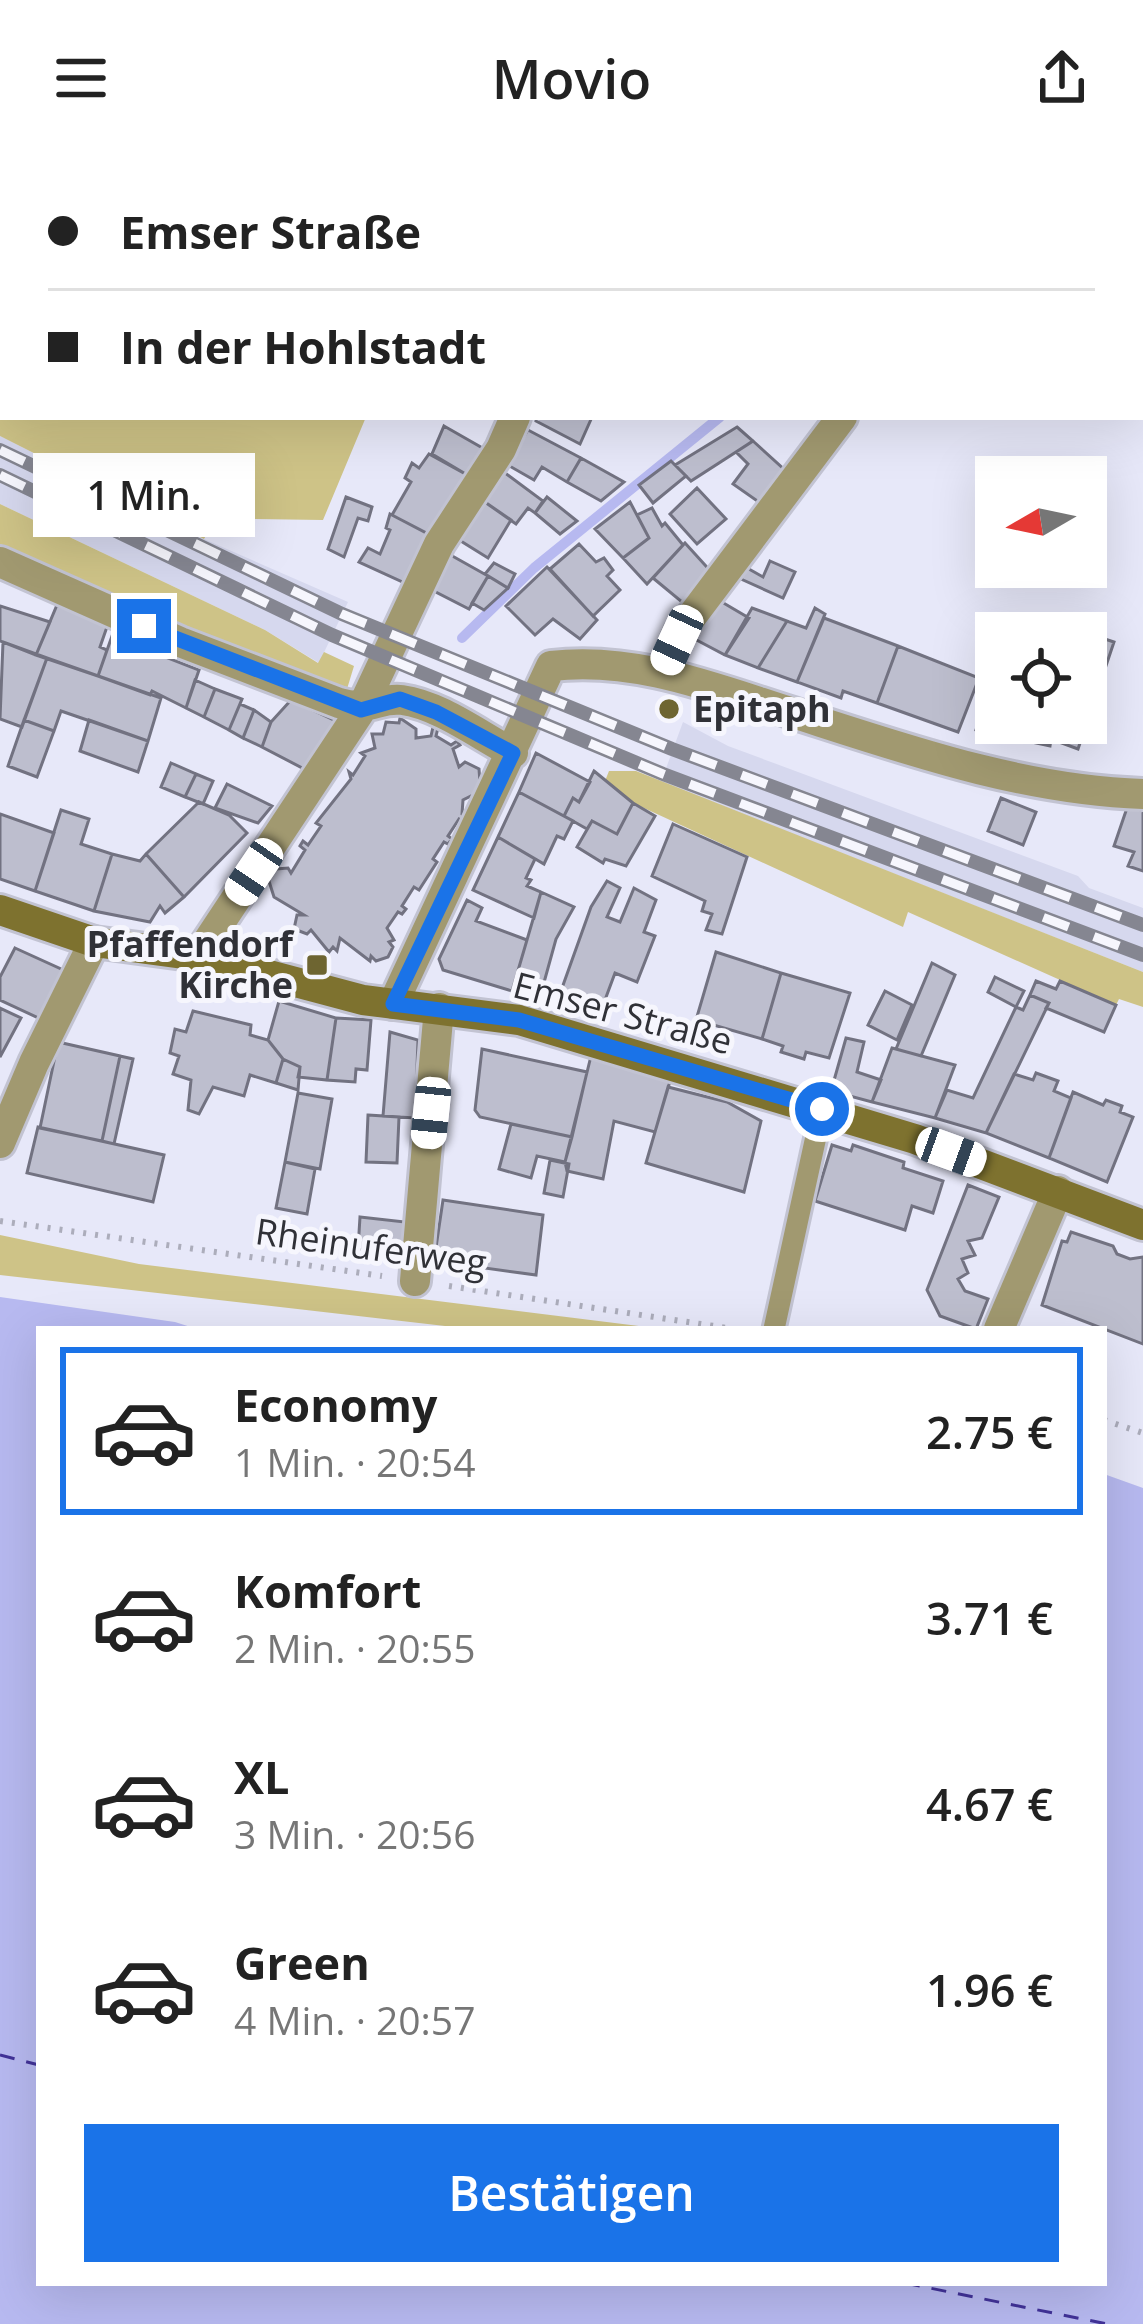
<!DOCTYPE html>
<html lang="de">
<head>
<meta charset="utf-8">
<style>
	body { margin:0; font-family:"Open Sans",sans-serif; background:#f6f6f6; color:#222; height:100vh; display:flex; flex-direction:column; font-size:45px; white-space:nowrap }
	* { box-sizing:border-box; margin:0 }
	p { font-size:39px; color:#767676 }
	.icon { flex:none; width:66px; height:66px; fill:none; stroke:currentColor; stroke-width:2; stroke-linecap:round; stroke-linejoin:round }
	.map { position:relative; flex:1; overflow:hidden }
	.details { position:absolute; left:36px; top:1170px; width:1071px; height:960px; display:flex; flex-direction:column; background:#fff; border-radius:0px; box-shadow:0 12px 48px #0002 }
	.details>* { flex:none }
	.top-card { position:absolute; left:0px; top:0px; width:1143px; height:264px; box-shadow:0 12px 48px #0002; display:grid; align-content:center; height:264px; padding:0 48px; background:#fff }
	.needle { width:78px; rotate:261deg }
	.fabs { position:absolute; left:975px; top:300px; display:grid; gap:24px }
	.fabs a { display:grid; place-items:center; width:132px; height:132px; border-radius:0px; background:#fff; box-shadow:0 12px 48px #0002; font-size:60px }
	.end { position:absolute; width:54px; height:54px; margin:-27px; border:15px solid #1a73e8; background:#fff; box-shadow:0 0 0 6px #fff }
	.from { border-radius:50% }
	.bubble { position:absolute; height:84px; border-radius:0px; background:#fff; box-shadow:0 12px 48px #0002; font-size:39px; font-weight:600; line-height:84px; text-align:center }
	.car { position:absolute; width:36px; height:72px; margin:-36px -18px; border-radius:15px; box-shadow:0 0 9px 3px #0007; background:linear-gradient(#fff 24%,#345 0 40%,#fff 0 76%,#345 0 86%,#fff 0) }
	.top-card b { display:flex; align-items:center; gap:42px; height:114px; font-size:45px }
	.top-card b+b { border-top:3px solid #e0e0e0 }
	.top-card i { width:30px; height:30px; background:#222 }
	ul { padding:21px 0 0; list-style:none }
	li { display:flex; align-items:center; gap:36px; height:168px; margin:0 24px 18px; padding:0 24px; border:6px solid transparent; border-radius:0px }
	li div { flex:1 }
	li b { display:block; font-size:45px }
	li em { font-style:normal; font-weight:600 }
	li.on { border-color:#1a73e8 }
	li>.icon { width:108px; height:108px; stroke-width:1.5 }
	.cta { display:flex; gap:24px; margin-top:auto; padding:24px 48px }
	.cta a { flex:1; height:138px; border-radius:0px; background:#1a73e8; color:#fff; font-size:48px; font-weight:600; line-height:138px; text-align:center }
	header { display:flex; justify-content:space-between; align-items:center; height:156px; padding:0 48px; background:#fff; font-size:54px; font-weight:600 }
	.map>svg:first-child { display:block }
	.built { fill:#d6d8ee }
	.green { fill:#cec387 }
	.water { fill:#b7b9f0 }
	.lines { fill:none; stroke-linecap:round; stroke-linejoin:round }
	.stream { stroke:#b7b9f0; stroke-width:10 }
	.ferry { stroke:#413298; stroke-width:3; stroke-dasharray:15 12; stroke-linecap:butt }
	.building { fill:#bdbece; stroke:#727281; stroke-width:3 }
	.lane-casing { stroke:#c2c3d2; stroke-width:27 }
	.street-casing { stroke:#c2c3d2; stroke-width:36 }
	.secondary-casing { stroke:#c2c3d2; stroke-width:36 }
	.path { stroke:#acadbb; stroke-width:6; stroke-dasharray:3 9; stroke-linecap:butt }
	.lane { stroke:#a19970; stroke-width:21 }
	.street { stroke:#a19970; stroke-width:30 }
	.secondary { stroke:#7e722f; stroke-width:30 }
	.rail-casing { stroke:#858691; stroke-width:14 }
	.rail { stroke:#f6f6fd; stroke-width:9; stroke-dasharray:27; stroke-linecap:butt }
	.route { stroke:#1a73e8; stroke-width:15 }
	.poi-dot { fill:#6e6531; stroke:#f6f6fd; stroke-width:4.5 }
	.labels { text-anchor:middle; stroke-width:10; stroke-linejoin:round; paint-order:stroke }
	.poi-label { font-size:36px; font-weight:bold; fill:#303137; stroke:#f6f6fd; text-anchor:start }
	.street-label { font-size:36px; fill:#303137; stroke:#f6f6fd }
</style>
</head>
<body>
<header><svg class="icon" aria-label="menu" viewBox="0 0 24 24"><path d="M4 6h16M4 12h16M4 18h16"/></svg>Movio<svg class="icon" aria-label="share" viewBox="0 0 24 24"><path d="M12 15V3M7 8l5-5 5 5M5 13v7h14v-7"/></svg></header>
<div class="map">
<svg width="1143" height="2168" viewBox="0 0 1143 2168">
	<rect width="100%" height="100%" fill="#e7e8f9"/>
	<path class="built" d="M0 280 204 383 348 446 319 507 265 474 0 348Z
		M683 566 728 590 1078 720 1089 732 1143 752V816L661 626Z"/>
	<path class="green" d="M0 0 204 3H3V261H366L323 364 255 363 251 372 212 368 204 383 0 280Z
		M0 348 265 474 318 507 324 496 354 510 347 533 187 471 0 388Z
		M609 615H636L1143 816V851L1119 843 1116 849 908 756 903 771 633 647 605 625Z
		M0 1079 139 1108 663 1173H471L0 1119Z"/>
	<path class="water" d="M0 1141 175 1166 197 1173H39V2127H1104V1318L1143 1332V2168H0Z"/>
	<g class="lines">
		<path class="stream" d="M1064 0 1067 3
			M903 3 905 0
			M1140 77 1143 78
			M462 482 534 412 720 261"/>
		<path class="ferry" d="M0 1899 39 1909
			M905 2127 1107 2168"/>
	</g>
	<path class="building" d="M537 261H592L580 288 536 265Z
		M444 270 486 294 469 320 432 298Z
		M737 271 753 285 691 325 675 309Z
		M528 274 581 302 567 326 542 311 534 324 506 308Z
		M753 285 787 316 763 349 733 328 748 308 736 296Z
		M429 298 469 320 432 380 392 359 411 326 405 322 412 307 419 312Z
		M581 302 624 326 601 345 567 326Z
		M671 305 686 320 653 347 639 329Z
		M501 314 543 345 535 357 528 352 516 368 482 344Z
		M697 332 726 363 697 388 670 358Z
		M346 341 372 351 368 365 358 362 344 401 328 393Z
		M547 341 577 365 560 378 535 357Z
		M482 344 511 364 488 402 456 382Z
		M630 346 649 382 623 402 595 373Z
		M652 352 662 370 665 367 683 389 647 428 623 402 649 382 637 359Z
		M390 358 432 380 407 428 359 406 368 392 380 398 390 374 386 372Z
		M685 387 715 420 688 451 653 422Z
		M579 388 596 406 604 402 613 414 607 420 620 434 593 460 550 413Z
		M447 397 488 420 469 453 430 433Z
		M770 405 795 416 783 442 732 419 740 408 763 421Z
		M494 407 515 418 508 432 485 418Z
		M547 411 597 464 580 483 553 463 535 479 506 450Z
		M488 420 508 432 484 454 472 447Z
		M715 442 749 462 725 499 689 480Z
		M57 449 108 468 100 491 107 494 98 520 36 499Z
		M0 450 50 466 36 499 0 485Z
		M752 452 787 465 758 512 725 499Z
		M815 452 825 458 797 526 758 512 787 465 806 472Z
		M1035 460 1114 486 1078 593 1051 583 1050 590 976 574 988 537 996 540V567H1086V477H1029Z
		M824 462 898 490 877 547 843 535 841 542 797 526Z
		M112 480 199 514 186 552 152 535 150 539 98 520Z
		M3 486 47 502 22 571 0 563Z
		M898 490 979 522 958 576 877 547Z
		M47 502 161 542 148 585 61 555 54 575 24 564Z
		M195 524 215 533 204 561 186 552Z
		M215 533 242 543 229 574 204 561Z
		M291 544 340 567 308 615 262 591 271 566Z
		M240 548 254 554 243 582 229 574Z
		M254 554 271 566 262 591 243 582Z
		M400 562 416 573V582L431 580 433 571 438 572 436 580 451 589 457 585 460 589 453 593 459 611 465 606 479 613 480 627 473 644 471 640 463 644 462 658 467 661 464 666 459 663 448 680 452 683 448 688 444 686 433 703 437 706 419 734 414 731 402 750 406 753 402 758 398 756 387 772 394 784 389 786 393 791 388 801 376 805 371 800 370 805 340 782 337 795 333 791 329 796 311 774 307 778 294 773 297 759H304L274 741 268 722 276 713 288 712 291 717 305 694 300 690 303 685 308 689 321 670 316 667 351 623 349 616 353 619 365 600 361 597 375 592 372 578H383L386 566 399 567Z
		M24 564 54 575 37 621 8 610Z
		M89 564 148 585 138 616 80 595Z
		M536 597 590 626 579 646 573 642 564 660 519 636Z
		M171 607 196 618 185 641 161 631Z
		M594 615 633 647 617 678 592 665 587 673 564 660 573 642 579 646Z
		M196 618 213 625 203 648 185 641Z
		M227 628 272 650 258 667 215 652Z
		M519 636 573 665 564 683 557 680 544 708 498 681Z
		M1001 642 1036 656 1023 689 988 675Z
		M199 646 229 659 247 677 184 741 146 698Z
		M633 647 655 660 626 710 605 703 603 707 577 691 592 665 617 678Z
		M1128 649 1143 655V715L1128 710 1134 696 1114 690Z
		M61 654 89 663 81 688 112 698 94 755 35 735Z
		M0 658 54 677 35 735 0 723Z
		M673 668 747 701 722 778 706 774 712 758 702 755 705 745 652 720Z
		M498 681 535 703 526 722 531 724 527 730 541 736 534 762 473 734Z
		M112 698 140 705 146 698 184 741 165 757 160 750 150 766 94 755Z
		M607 725 620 732 607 761 620 766 634 732 656 744 644 776 655 780 637 826 615 817 599 860 557 846 591 751Z
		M541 736 574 751 556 783 540 841 512 835Z
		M467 744 482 752 476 765 527 784 512 835 443 814 439 803Z
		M15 792 72 818 47 866 0 844V821Z
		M716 796 781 817 762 883 696 864Z
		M932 807 955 819 921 900 896 893Z
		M781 817 850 837 829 902 806 896 804 903 781 896 783 890 762 883Z
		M995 821 1024 835 1016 851 988 836Z
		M1036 825 1056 833 1060 825 1116 849 1104 876 1046 852 1049 847 1030 839Z
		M885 835 912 849 897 884 868 869Z
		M1030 839 1049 847 986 977 935 962 947 934 973 942 1016 851 1023 854Z
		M279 845 336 862 327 924 298 921 300 911 283 903 268 884Z
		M0 852 21 862 0 901Z
		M193 855 251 869 250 879 268 884 283 903 276 927 250 919 244 940 213 931 199 958 188 954 191 924 173 918 179 900 170 897 175 873 186 876Z
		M336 862 371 864 367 914 356 913 355 926 327 924Z
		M390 876 418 884 415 962 383 960Z
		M846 882 864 886 857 916 881 924 872 946 831 935Z
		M58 886 120 900 102 985 40 972Z
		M892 892 955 909 935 962 872 946Z
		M482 893 587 916 572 981 480 961 475 954Z
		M120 900 133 903 114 988 102 985Z
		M591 900 671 922 655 976 614 965 603 1023 567 1015 565 1006Z
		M283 903 300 911 298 934 276 927Z
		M1036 917 1058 925 1054 935 1071 942 1049 1002 986 977 1014 918 1033 924Z
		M668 931 727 946 761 965 744 1036 646 1007Z
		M1073 936 1103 949 1106 944 1122 950 1120 956 1133 961 1107 1026 1049 1002Z
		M298 937 332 943 320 1013 285 1006Z
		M368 959 399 961 397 1007 366 1006Z
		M511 968 572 981 565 1006 537 1000 531 1022 499 1013Z
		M38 971 164 999 153 1046 27 1017Z
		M832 989 851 995 853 989 904 1006 903 1012 943 1025 933 1057 912 1050 905 1074 815 1045Z
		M550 1004 569 1008 563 1041 544 1037Z
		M285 1006 315 1013 307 1058 276 1052Z
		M968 1029 999 1041 982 1082 968 1085 975 1099 962 1103 968 1117 958 1123 965 1135 988 1143 976 1173 940 1160 927 1134Z
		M443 1044 543 1059 536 1119 434 1105Z
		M360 1061 414 1067 410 1101 358 1093Z
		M1071 1076 1113 1090 1117 1098 1130 1103 1143 1101V1188L1042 1149 1062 1085 1067 1086Z"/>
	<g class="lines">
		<defs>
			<path id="lane" d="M774 1173 822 953"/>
			<path id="street" d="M218 0 223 3
				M0 406 180 486 339 547C370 556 379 541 402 544 440 549 480 580 513 597
				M663 515 680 476 842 261
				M198 800 361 554 439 388 501 293 515 261
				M393 848 551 510C635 500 714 532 793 557 908 594 1022 634 1143 638
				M0 987 34 907 94 786
				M415 1125 439 852
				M999 1173 1058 1035"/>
			<path id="secondary" d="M0 754 94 786 198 800 363 844 519 864 915 983 1143 1069"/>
		</defs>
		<use href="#lane" class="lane-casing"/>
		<use href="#street" class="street-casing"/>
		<use href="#secondary" class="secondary-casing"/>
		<path class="path" d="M1140 109 1143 110
			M1140 195 1143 197
			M0 1065 382 1120
			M449 1130 734 1173
			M1104 1264 1143 1277"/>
		<use href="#lane" class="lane"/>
		<use href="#street" class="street"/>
		<use href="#secondary" class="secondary"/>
		<defs>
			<path id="rail" d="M0 294 342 458 672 593 1143 769
				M0 319 332 479 663 618 1143 799"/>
		</defs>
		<use href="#rail" class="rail-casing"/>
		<use href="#rail" class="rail"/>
	</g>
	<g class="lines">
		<path class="route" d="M144 470 361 554 400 543 436 556 513 597 393 848 519 864 822 953"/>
	</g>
	<g class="poi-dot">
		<circle cx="669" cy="553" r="12"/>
		<rect x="305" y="797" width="24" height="24" rx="6"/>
	</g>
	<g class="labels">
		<g class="poi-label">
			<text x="693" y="566">Epitaph</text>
			<text x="293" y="801" text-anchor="end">Pfaffendorf<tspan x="293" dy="41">Kirche</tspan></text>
		</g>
		<g class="street-label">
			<text transform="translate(623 857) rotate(15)" y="13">Emser Straße</text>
			<text transform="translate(371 1091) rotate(8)" y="13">Rheinuferweg</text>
		</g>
	</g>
</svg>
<div class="fabs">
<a><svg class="needle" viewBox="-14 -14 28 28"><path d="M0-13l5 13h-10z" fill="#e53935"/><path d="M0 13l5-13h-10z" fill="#767676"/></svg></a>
<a><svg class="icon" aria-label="locate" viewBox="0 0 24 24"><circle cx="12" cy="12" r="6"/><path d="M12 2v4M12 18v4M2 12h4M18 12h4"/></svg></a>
</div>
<i class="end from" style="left:822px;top:953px"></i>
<i class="end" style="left:144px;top:470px"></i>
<div class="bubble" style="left:33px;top:297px;width:222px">1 Min.</div>
<i class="car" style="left:677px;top:484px;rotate:205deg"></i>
<i class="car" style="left:254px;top:716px;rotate:214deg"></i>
<i class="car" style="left:431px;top:957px;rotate:186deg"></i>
<i class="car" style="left:951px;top:996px;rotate:110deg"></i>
<div class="top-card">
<b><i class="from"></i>Emser Straße</b>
<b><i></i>In der Hohlstadt</b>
</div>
<section class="details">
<ul>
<li class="on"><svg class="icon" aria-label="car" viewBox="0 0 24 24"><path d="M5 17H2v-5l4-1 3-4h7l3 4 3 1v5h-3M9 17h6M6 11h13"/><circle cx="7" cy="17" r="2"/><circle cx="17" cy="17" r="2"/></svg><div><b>Economy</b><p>1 Min. · 20:54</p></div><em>2.75 €</em></li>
<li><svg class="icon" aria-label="car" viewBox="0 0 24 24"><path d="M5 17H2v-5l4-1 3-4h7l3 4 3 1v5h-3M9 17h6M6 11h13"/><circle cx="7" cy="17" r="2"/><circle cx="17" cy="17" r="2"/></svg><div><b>Komfort</b><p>2 Min. · 20:55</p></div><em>3.71 €</em></li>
<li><svg class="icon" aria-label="car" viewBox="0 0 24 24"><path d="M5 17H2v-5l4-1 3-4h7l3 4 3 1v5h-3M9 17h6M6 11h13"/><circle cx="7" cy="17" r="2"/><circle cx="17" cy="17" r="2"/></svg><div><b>XL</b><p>3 Min. · 20:56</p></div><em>4.67 €</em></li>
<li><svg class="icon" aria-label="car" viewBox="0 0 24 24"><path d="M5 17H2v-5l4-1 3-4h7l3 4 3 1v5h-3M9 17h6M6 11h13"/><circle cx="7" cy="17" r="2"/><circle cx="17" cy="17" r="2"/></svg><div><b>Green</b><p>4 Min. · 20:57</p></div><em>1.96 €</em></li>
</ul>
<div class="cta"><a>Bestätigen</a></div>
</section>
</div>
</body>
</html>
